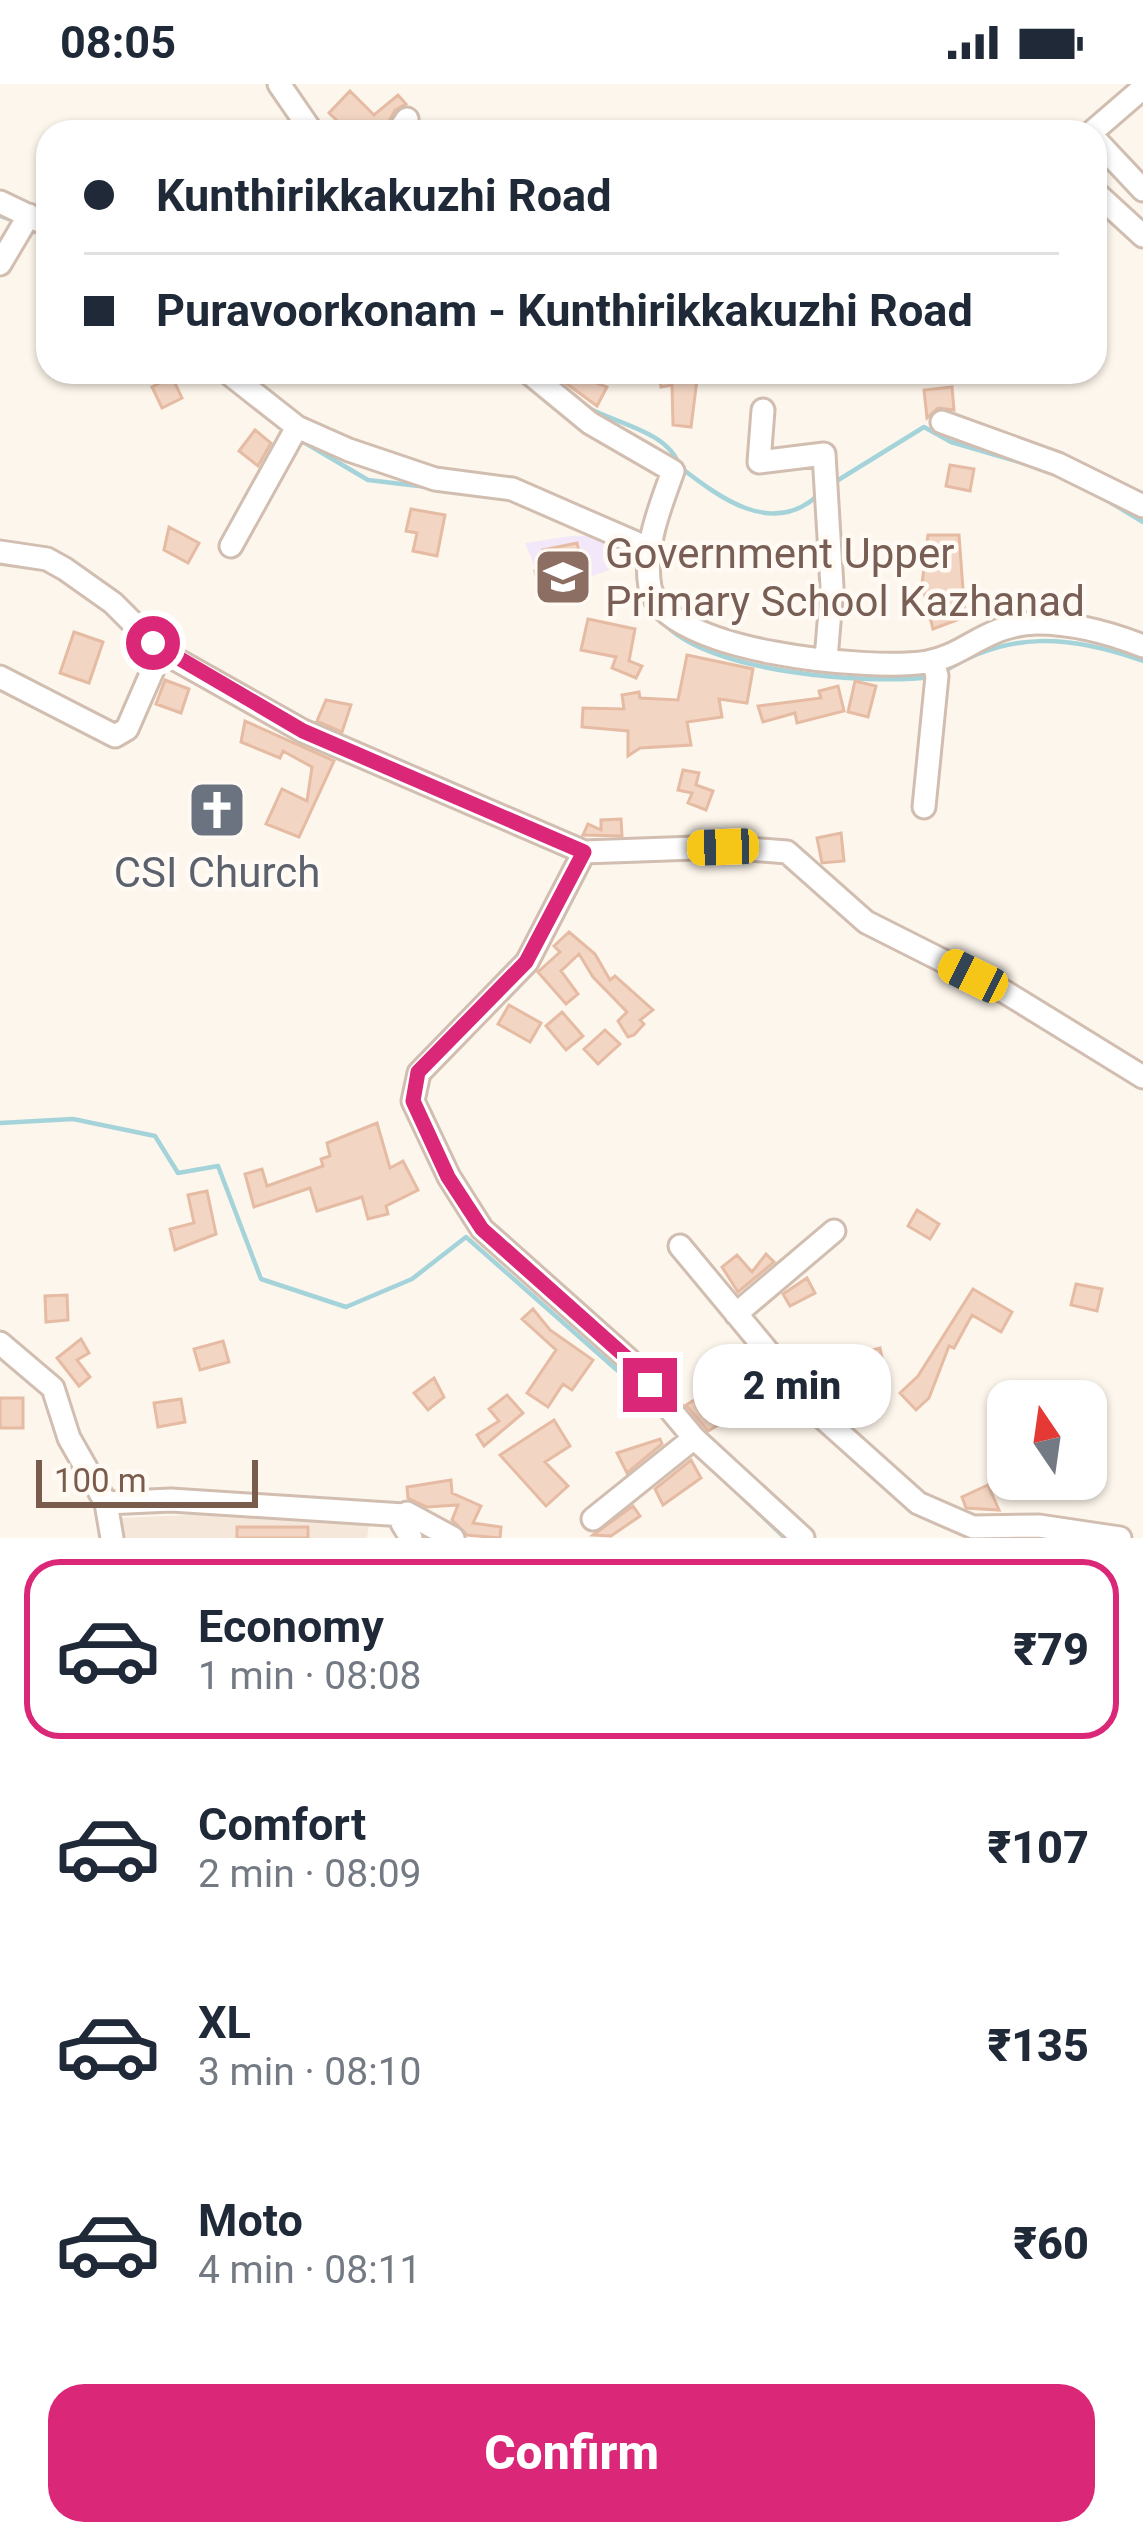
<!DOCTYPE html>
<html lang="en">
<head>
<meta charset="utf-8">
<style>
	body { margin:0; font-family:Roboto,sans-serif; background:#f6f6f7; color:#1f2937; height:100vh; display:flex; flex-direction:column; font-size:45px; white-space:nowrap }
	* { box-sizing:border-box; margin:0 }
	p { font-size:39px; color:#747a83 }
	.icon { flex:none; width:66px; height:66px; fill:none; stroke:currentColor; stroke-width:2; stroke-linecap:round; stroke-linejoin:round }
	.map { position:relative; height:1454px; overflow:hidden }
	.side { display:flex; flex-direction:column; background:#fff; flex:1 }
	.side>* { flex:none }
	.hud { position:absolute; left:36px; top:36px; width:1071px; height:264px; border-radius:36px; box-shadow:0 3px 9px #0004; display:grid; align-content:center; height:264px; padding:0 48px; background:#fff }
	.needle { width:78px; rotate:347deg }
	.buttons { position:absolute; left:987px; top:1296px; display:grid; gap:24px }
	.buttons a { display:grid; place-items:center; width:120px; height:120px; border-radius:24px; background:#fff; box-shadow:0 3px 9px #0004; font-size:60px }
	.scale { position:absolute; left:36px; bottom:30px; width:222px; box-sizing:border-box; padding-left:12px; border:6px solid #7a5c4d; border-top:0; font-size:33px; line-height:42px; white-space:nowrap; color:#7a5c4d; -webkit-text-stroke:9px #fffaf3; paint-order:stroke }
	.end { position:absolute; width:54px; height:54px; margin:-27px; border:15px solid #db2777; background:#fff; box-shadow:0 0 0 6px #fff }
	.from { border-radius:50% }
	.bubble { position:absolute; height:84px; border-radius:36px; background:#fff; box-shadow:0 3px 9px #0004; font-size:39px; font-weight:800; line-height:84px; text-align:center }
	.car { position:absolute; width:36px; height:72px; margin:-36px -18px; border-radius:15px; box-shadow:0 0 9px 3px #0007; background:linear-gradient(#f5c518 24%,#345 0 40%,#f5c518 0 76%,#345 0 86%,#f5c518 0) }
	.hud b { display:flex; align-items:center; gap:42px; height:114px; font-size:45px }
	.hud b+b { border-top:3px solid #e0e1e3 }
	.hud i { width:30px; height:30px; background:#1f2937 }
	ul { padding:21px 0 0; list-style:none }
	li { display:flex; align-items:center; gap:36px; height:180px; margin:0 24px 18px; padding:0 24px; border:6px solid transparent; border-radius:36px }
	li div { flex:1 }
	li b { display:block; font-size:45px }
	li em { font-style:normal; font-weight:800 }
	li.active { border-color:#db2777 }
	li>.icon { width:108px; height:108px; stroke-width:1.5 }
	.action { display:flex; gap:24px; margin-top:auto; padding:24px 48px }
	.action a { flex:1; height:138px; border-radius:36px; background:#db2777; color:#fff; font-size:48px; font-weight:800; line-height:138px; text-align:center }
	.status { display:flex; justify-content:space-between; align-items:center; height:84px; padding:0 60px; background:#fff; direction:ltr }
	.status svg { height:33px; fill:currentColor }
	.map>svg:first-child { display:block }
	.residential { fill:#f5e8da }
	.education { fill:#f3e8fa }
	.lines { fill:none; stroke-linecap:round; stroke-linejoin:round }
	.stream { stroke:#a5d3da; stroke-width:4.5 }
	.building { fill:#f3d5c3; stroke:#e6bba3; stroke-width:3 }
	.minor-casing { stroke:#d1beb0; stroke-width:27 }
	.minor { stroke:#fff; stroke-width:21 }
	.route { stroke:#db2777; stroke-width:15 }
	.labels { text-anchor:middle; stroke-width:9; stroke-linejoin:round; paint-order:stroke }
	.education-label { font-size:42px; fill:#785e54; stroke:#fffaf3; text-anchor:start }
	.worship-label { font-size:42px; fill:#5b616d; stroke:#fffaf3 }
</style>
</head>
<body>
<div class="status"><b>08:05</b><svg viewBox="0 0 49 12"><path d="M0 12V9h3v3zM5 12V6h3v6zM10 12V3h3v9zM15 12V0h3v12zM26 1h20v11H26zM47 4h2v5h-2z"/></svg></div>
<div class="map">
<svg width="1143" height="1454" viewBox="0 0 1143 1454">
	<rect width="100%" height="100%" fill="#fdf6ec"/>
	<path class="residential" d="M372 1423 367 1454H105L97 1435Z"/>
	<path class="education" d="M571 452H603L630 479 545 508 525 459Z"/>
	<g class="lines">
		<path class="stream" d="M0 132 12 136
			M209 288 224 299
			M585 322C613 339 668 347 679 381
			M300 356 368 396 427 403
			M680 383C720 414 771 452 816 413
			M835 398 924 343 951 358 1033 382
			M1093 408 1143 438
			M662 537C705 589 867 601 932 593
			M942 589C1008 546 1070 551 1143 577
			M0 1039 73 1035 155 1052 178 1089 218 1082 261 1195 346 1223 412 1195 466 1153 643 1309
			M722 1394 785 1454"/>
	</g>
	<path class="building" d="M350 7 374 31 398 11 406 20 395 26 383 48H360L354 42 349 48 329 29Z
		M568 288 607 303 597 322 563 297Z
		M676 288H698L691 343 673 341 672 301 661 303 659 291Z
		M172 293 182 314 162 324 152 303Z
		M952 303 954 326 938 324 927 334 924 306Z
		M255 346 271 359 258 382 239 367Z
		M950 381 974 385 970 407 946 402Z
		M411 425 445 431 437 472 413 467 417 449 406 447Z
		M169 443 199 459 188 479 164 466Z
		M928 451H959L965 533 933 545 922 500Z
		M577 459 584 489 538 501 535 487 548 484 543 466Z
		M588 535 635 545 629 577 642 582 636 594 612 584 616 573 581 566Z
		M74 548 103 558 89 599 60 589Z
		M687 571 753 585 747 619 719 615 722 633 687 638 691 661 640 664 628 672V647L582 643 583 624 624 625 622 611 639 608 640 614 678 616Z
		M165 596 189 605 181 629 156 620Z
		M855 597 876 602 868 633 848 628Z
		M838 602 844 627 797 639 795 629 763 638 758 622 821 614 819 607Z
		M326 616 351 621 342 648 317 637Z
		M245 637 334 677 299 753 266 740 282 705 307 717 312 683 283 667 280 674 241 658Z
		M683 686 699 689 696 701 713 707 706 726 688 719 692 709 678 706Z
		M621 735 622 752 583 751 588 740 601 746V736Z
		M841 749 844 777 822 779 817 754Z
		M569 848 595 870 610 896 615 892 653 926 640 936 644 940 634 951 628 953 618 937 627 928 593 893 579 870 561 887 578 910 566 920 538 888 560 868 554 862Z
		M509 921 541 939 530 958 498 940Z
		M562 928 583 952 566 966 546 942Z
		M605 946 620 960 598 980 584 965Z
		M377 1039 390 1084 403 1077 418 1106 386 1122 388 1130 368 1135 362 1113 317 1127 310 1104 254 1123 245 1090 262 1085 267 1102 323 1082 321 1075 330 1072 327 1059Z
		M207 1107 216 1150 175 1166 170 1145 194 1139 188 1111Z
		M917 1126 939 1140 930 1155 908 1142Z
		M766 1170 774 1178 738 1208 722 1183 737 1171 752 1188Z
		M807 1194 815 1209 790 1222 783 1210Z
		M1076 1200 1102 1205 1097 1227 1071 1221Z
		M973 1205 1012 1228 1001 1248 972 1231 954 1264 949 1262 929 1314 916 1326 900 1309 918 1292Z
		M67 1211 68 1236 46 1238 45 1212Z
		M533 1225 550 1246 593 1276 572 1306 563 1300 548 1323 527 1309 556 1266 522 1235Z
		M81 1255 89 1269 77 1276 90 1293 79 1302 57 1274Z
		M223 1257 229 1278 200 1286 194 1265Z
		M880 1264 884 1284 849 1291 845 1274Z
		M434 1294 444 1313 428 1326 414 1309Z
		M1026 1298 1052 1300 1051 1317H1024Z
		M704 1310 720 1340 708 1347 686 1321Z
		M507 1311 523 1329 484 1362 477 1351 499 1337 489 1325Z
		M0 1314H23V1344H0Z
		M181 1315 185 1338 158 1343 154 1319Z
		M554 1336 570 1362 545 1378 568 1402 546 1422 500 1371Z
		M660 1355 662 1360 627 1389 617 1369Z
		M691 1376 701 1394 663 1421 655 1405Z
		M451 1396 452 1409 481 1422 473 1439 501 1443 500 1454 467 1451 452 1436 458 1421 427 1423 408 1414 407 1403Z
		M988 1401 999 1426 966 1424 962 1413Z
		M633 1422 640 1432 611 1452 593 1451Z
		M237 1443H308V1454H237Z"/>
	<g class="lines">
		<defs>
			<path id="minor" d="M279 0 312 48
				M398 48 407 35
				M1092 48 1143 4
				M1095 55 1143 106
				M1095 108 1143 152
				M0 118 48 141
				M0 180 29 131
				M227 288 297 343 349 366 435 395 512 405 650 465
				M528 288 590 339 673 387C660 423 643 464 650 503 664 569 871 587 927 578 965 572 986 540 1037 539 1073 539 1110 549 1143 562
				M763 326 759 378 824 370 832 503 826 575
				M942 338 1058 380 1143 422
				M231 462 297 343
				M0 468 47 475 65 485 113 519 161 567 303 647 584 768 723 763 787 768 866 838 1005 908 1143 993
				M0 593 115 652 127 645 161 567
				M924 723 937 592 933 577
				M584 768 527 878 419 989 413 1017 449 1093 482 1145 628 1275 694 1354 803 1454
				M680 1162 823 1334 918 1419 973 1443 1039 1442 1120 1454
				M736 1230 834 1147
				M0 1259 53 1304 69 1354 106 1419 112 1454
				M106 1419 171 1416 404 1431
				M593 1435 694 1354
				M411 1454 402 1439 407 1429 453 1454"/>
		</defs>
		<use href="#minor" class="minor-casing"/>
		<use href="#minor" class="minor"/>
	</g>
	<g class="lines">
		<path class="route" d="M153 559 303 647 584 768 526 878 418 988 413 1017 448 1093 482 1145 628 1275 650 1301"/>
	</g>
	<defs>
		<symbol id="school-square" viewBox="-11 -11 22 22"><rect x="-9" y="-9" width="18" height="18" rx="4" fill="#8d6e63" stroke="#fffaf3"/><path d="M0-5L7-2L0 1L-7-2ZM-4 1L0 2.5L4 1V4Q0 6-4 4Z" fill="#fff"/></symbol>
		<symbol id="church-square" viewBox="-11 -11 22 22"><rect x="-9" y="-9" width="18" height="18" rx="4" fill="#6b7280" stroke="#fffaf3"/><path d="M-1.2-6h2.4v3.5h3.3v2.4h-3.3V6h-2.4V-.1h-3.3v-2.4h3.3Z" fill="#fff"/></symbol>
	</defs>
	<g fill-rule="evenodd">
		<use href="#school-square" x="530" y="460" width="66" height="66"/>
		<use href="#church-square" x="184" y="693" width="66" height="66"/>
	</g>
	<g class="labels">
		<g class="education-label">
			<text x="605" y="484">Government Upper<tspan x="605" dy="48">Primary School Kazhanad</tspan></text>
		</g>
		<g class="worship-label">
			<text x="217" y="803">CSI Church</text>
		</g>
	</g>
</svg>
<div class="buttons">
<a><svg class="needle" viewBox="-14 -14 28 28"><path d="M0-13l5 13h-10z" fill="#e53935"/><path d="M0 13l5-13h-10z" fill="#747a83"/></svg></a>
</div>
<div class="scale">100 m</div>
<i class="end from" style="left:153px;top:559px"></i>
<i class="end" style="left:650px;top:1301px"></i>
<div class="bubble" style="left:693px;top:1260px;width:198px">2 min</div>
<i class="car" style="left:723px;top:763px;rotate:268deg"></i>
<i class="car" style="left:973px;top:892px;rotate:296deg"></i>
<div class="hud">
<b><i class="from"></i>Kunthirikkakuzhi Road</b>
<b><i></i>Puravoorkonam - Kunthirikkakuzhi Road</b>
</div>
</div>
<section class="side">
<ul>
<li class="active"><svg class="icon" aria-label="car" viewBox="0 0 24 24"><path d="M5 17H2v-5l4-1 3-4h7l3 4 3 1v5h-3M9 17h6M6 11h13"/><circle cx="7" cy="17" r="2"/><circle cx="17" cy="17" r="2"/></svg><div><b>Economy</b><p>1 min · 08:08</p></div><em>₹79</em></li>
<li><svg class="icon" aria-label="car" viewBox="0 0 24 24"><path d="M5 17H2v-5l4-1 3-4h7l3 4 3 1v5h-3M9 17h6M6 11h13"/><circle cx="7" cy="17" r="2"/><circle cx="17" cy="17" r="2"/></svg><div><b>Comfort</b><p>2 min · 08:09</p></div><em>₹107</em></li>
<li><svg class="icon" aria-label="car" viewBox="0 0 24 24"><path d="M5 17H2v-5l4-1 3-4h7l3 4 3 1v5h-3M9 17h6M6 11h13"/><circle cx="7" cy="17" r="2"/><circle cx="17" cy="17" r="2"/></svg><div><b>XL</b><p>3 min · 08:10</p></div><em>₹135</em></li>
<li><svg class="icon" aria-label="car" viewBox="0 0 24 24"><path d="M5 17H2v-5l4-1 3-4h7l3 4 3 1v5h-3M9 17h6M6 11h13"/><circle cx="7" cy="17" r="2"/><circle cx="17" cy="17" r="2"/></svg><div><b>Moto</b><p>4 min · 08:11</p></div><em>₹60</em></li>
</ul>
<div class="action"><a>Confirm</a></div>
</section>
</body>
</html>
